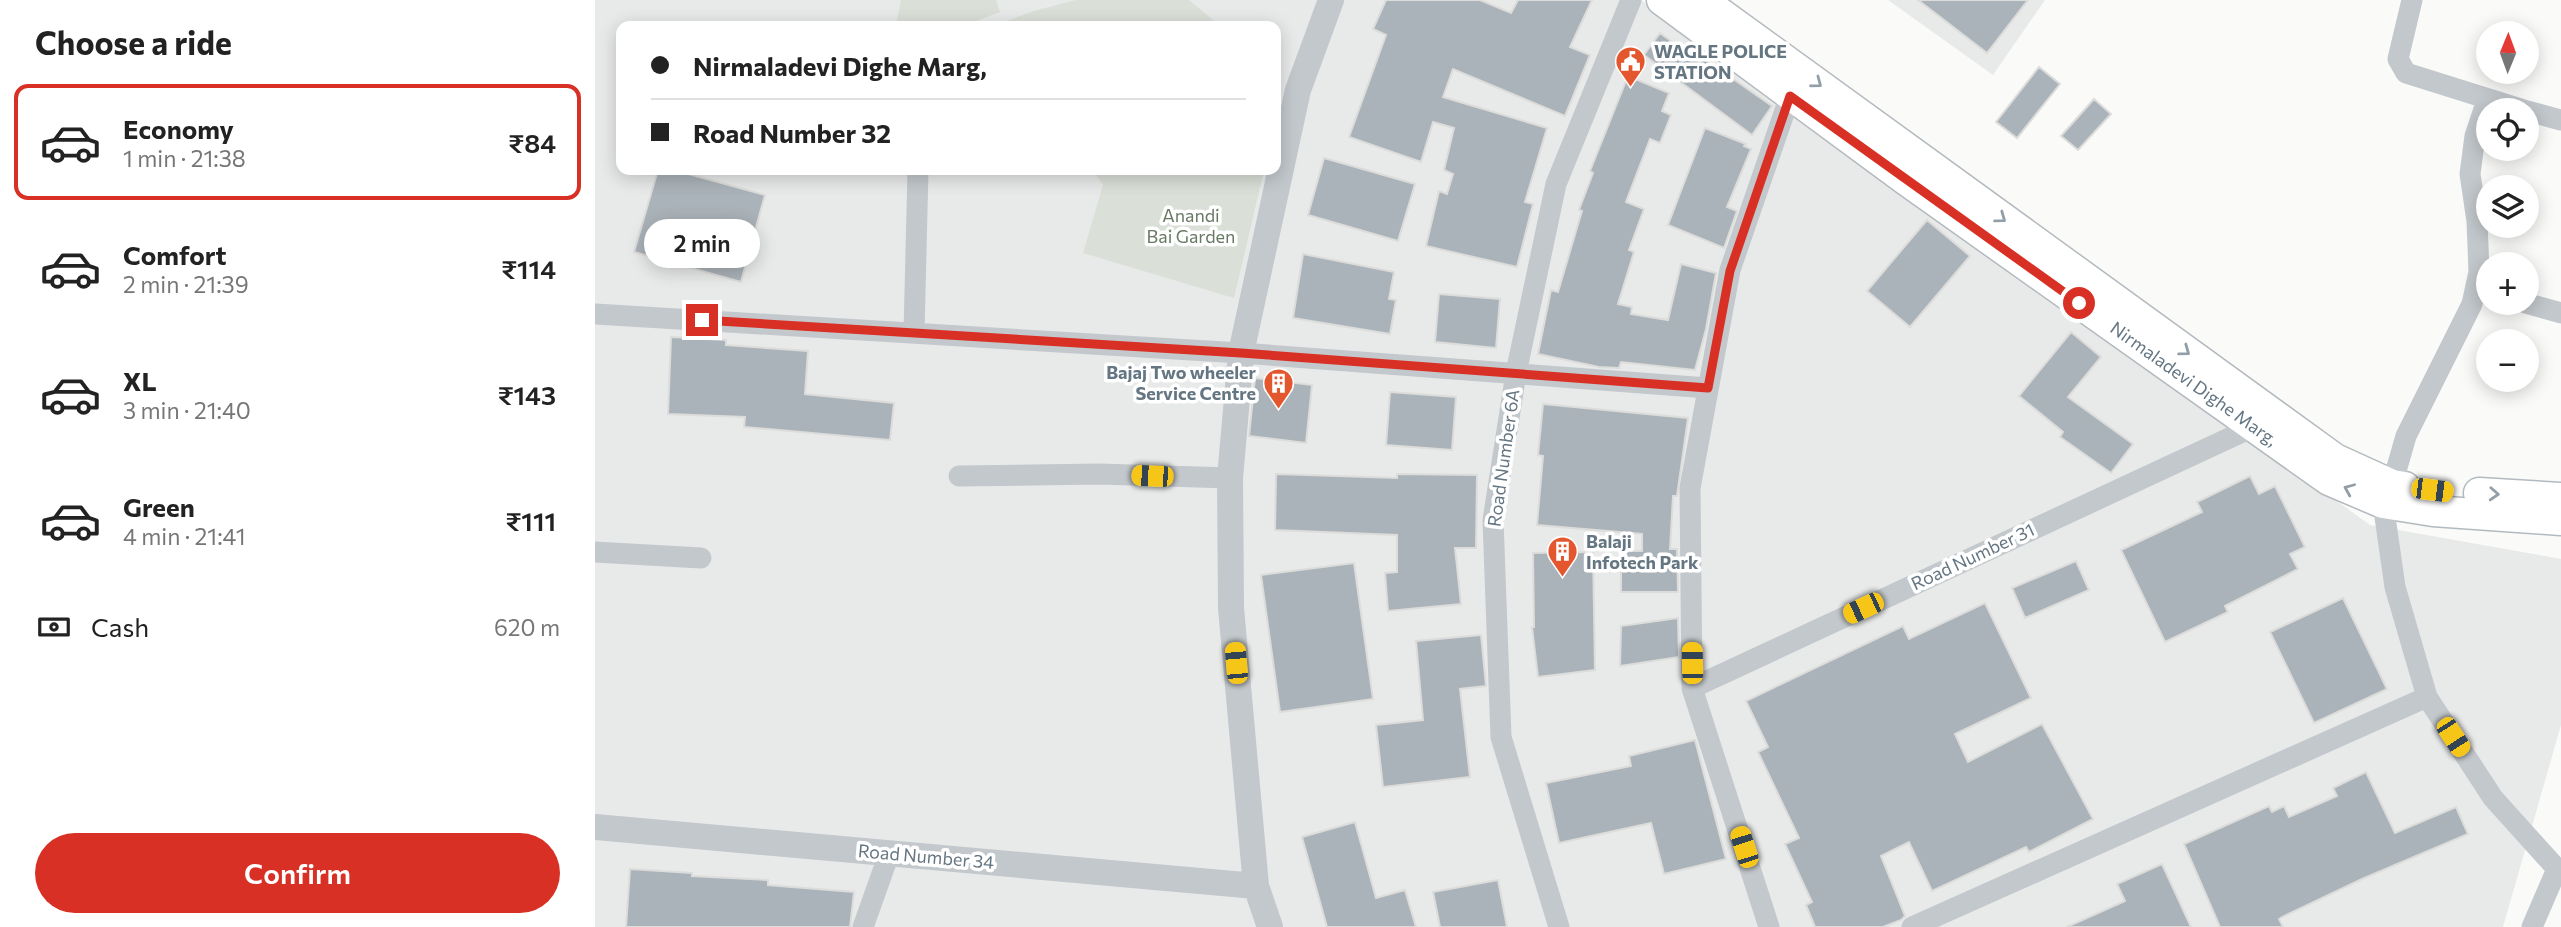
<!DOCTYPE html>
<html lang="en">
<head>
<meta charset="utf-8">
<style>
	body { margin:0; font-family:Commissioner,sans-serif; background:#f6f6f6; color:#222; height:100vh; display:flex; flex-direction:column; font-size:26px; white-space:nowrap }
	* { box-sizing:border-box; margin:0 }
	p { font-size:23px; color:#767676 }
	.icon { flex:none; width:38px; height:38px; fill:none; stroke:currentColor; stroke-width:2; stroke-linecap:round; stroke-linejoin:round }
	.map { position:relative; flex:1; overflow:hidden }
	.details { display:flex; flex-direction:column; background:#fff; width:595px }
	.details>* { flex:none }
	.hud { position:absolute; left:21px; top:21px; width:665px; height:154px; border-radius:14px; box-shadow:0 4px 18px #0003; display:grid; align-content:center; height:154px; padding:0 35px; background:#fff }
	.needle { width:46px; rotate:1deg }
	.fabs { position:absolute; left:1881px; top:21px; display:grid; gap:14px }
	.fabs a { display:grid; place-items:center; width:63px; height:63px; border-radius:50%; background:#fff; box-shadow:0 4px 18px #0003; font-size:35px }
	.end { position:absolute; width:32px; height:32px; margin:-16px; border:9px solid #d93025; background:#fff; box-shadow:0 0 0 4px #fff }
	.from { border-radius:50% }
	.bubble { position:absolute; height:49px; border-radius:24px; background:#fff; box-shadow:0 4px 18px #0003; font-size:23px; font-weight:600; line-height:49px; text-align:center }
	.car { position:absolute; width:21px; height:42px; margin:-21px -10px; border-radius:9px; box-shadow:0 0 5px 2px #0007; background:linear-gradient(#f5c518 24%,#345 0 40%,#f5c518 0 76%,#345 0 86%,#f5c518 0) }
	.hud b { display:flex; align-items:center; gap:24px; height:66px; font-size:26px }
	.hud b+b { border-top:2px solid #e0e0e0 }
	.hud i { width:18px; height:18px; background:#222 }
	ul { padding:0; list-style:none }
	li { display:flex; align-items:center; gap:21px; height:116px; margin:0 14px 10px; padding:0 21px; border:4px solid transparent; border-radius:14px }
	li div { flex:1 }
	li b { display:block; font-size:26px }
	li em { font-style:normal; font-weight:600 }
	li.selected { border-color:#d93025 }
	li>.icon { width:63px; height:63px; stroke-width:1.5 }
	h2 { padding:0 35px; font-size:32px; line-height:84px }
	.pay { display:flex; align-items:center; gap:18px; height:77px; padding:0 35px; font-size:26px }
	.pay p { margin-inline-start:auto }
	.button { display:flex; gap:14px; margin-top:auto; padding:14px 35px }
	.button a { flex:1; height:80px; border-radius:42px; background:#d93025; color:#fff; font-size:28px; font-weight:600; line-height:80px; text-align:center }
	main { display:flex; flex:1; min-height:0 }
	.map>svg:first-child { display:block }
	.built { fill:#e8e9e9; fill-rule:evenodd }
	.green { fill:#dadfd7 }
	.building { fill:#aab3b9; stroke:#dcdcda; stroke-width:2 }
	.lines { fill:none; stroke-linecap:round; stroke-linejoin:round }
	.secondary-casing { stroke:#b3babf; stroke-width:33 }
	.minor { stroke:#c3c8cc; stroke-width:21 }
	.tertiary { stroke:#c3c8cc; stroke-width:26 }
	.secondary { stroke:#fff; stroke-width:30 }
	.oneway { stroke:#939fa8 }
	.route { stroke:#d93025; stroke-width:9 }
	.labels { text-anchor:middle; stroke-width:7; stroke-linejoin:round; paint-order:stroke }
	.poi-label { font-size:18px; font-weight:bold; fill:#657683; stroke:#fff; text-anchor:start }
	.park-label { font-size:18px; fill:#687a64; stroke:#fff }
	.street-label { font-size:18px; fill:#657683; stroke:#fff }
</style>
</head>
<body>
<main>
<section class="details">
<h2>Choose a ride</h2>
<ul>
<li class="selected"><svg class="icon" aria-label="car" viewBox="0 0 24 24"><path d="M5 17H2v-5l4-1 3-4h7l3 4 3 1v5h-3M9 17h6M6 11h13"/><circle cx="7" cy="17" r="2"/><circle cx="17" cy="17" r="2"/></svg><div><b>Economy</b><p>1 min · 21:38</p></div><em>₹84</em></li>
<li><svg class="icon" aria-label="car" viewBox="0 0 24 24"><path d="M5 17H2v-5l4-1 3-4h7l3 4 3 1v5h-3M9 17h6M6 11h13"/><circle cx="7" cy="17" r="2"/><circle cx="17" cy="17" r="2"/></svg><div><b>Comfort</b><p>2 min · 21:39</p></div><em>₹114</em></li>
<li><svg class="icon" aria-label="car" viewBox="0 0 24 24"><path d="M5 17H2v-5l4-1 3-4h7l3 4 3 1v5h-3M9 17h6M6 11h13"/><circle cx="7" cy="17" r="2"/><circle cx="17" cy="17" r="2"/></svg><div><b>XL</b><p>3 min · 21:40</p></div><em>₹143</em></li>
<li><svg class="icon" aria-label="car" viewBox="0 0 24 24"><path d="M5 17H2v-5l4-1 3-4h7l3 4 3 1v5h-3M9 17h6M6 11h13"/><circle cx="7" cy="17" r="2"/><circle cx="17" cy="17" r="2"/></svg><div><b>Green</b><p>4 min · 21:41</p></div><em>₹111</em></li>
</ul>
<div class="pay"><svg class="icon" aria-label="cash" viewBox="0 0 24 24"><path d="M3 7h18v10H3z"/><circle cx="12" cy="12" r="2"/></svg>Cash<p>620 m</p></div>
<div class="button"><a>Confirm</a></div>
</section>
<div class="map">
<svg width="1966" height="927" viewBox="0 0 1966 927">
	<rect width="100%" height="100%" fill="#fafaf8"/>
	<path class="built" d="M0 0H1046L1775 525 1966 559V725L1908 927H0ZM26 26H681V170H26Z
		M1293 0H1450L1398 75Z"/>
	<path class="green" d="M306 0H401L405 12 368 26H301Z
		M481 0H594L625 26H398L439 11Z
		M498 170H669L639 298 488 253 508 185Z"/>
	<path class="building" d="M791 0H885L916 13 923 0H997L975 47 995 55 970 116 858 69 848 97 952 128 930 202 938 204 922 267 831 246 844 191 852 194 858 174 849 170 859 128 838 122 826 162 754 137 791 35 778 29Z
		M1323 0H1433L1392 53Z
		M1065 33 1105 62 1108 58 1177 106 1157 135 1049 55Z
		M1444 67 1465 84 1422 138 1401 122Z
		M1033 76 1074 93 1067 111 1076 115 1065 143 1055 139 1031 202 1049 209 1034 250 1039 252 1023 304 1037 307 1036 314 1073 320 1086 264 1121 273 1111 329 1100 370 1026 362 1024 368 1004 367 943 354 956 290 963 292 987 211 984 210 998 173 995 171Z
		M1499 99 1516 114 1483 150 1466 136Z
		M1110 128 1151 144 1149 146 1156 149 1132 207 1142 211 1129 248 1073 225Z
		M729 158 820 184 803 241 713 215Z
		M63 170H79L170 195 146 282 39 252Z
		M1332 220 1375 256 1315 327 1272 291Z
		M708 254 799 272 794 299 801 300 795 334 698 318Z
		M844 294 905 299 901 348 840 342Z
		M1476 332 1506 357 1473 397 1538 444 1516 473 1465 437 1468 432 1424 396Z
		M76 337 131 340V345L213 351 210 394 299 403 295 440 149 427 150 417 73 414Z
		M660 378 717 385 711 443 654 436Z
		M795 392 861 397 857 450 791 445Z
		M948 404 1093 418 1082 496H1078L1075 549H1082L1083 592H1026V551H1047V534L942 525 948 456 943 455Z
		M681 474 802 478V474L882 475 881 548H860L866 604 793 611 790 573 802 572V535L680 530Z
		M1655 476 1664 494 1680 486 1710 547 1695 554 1703 569 1630 606 1633 612 1570 642 1526 550 1607 512 1602 502Z
		M998 552 1000 670 943 677 937 627H939L938 553Z
		M1481 561 1494 590 1430 618 1417 588Z
		M759 563 778 699 685 712 666 575Z
		M1748 598 1792 689 1719 723 1675 632Z
		M1390 603 1436 698 1360 734 1373 762 1447 724 1498 819 1434 852 1431 847 1337 891 1314 842 1286 856 1310 916 1306 920 1288 927H1220L1211 905 1217 902 1190 844 1204 838 1163 752 1173 747 1151 701 1308 626 1314 639Z
		M1083 618 1084 657 1025 666 1026 626Z
		M886 635 891 686 865 689 875 777 788 787 781 725 828 720 821 641Z
		M1100 740 1131 859 1069 874 1056 823 964 843 951 783 1036 766 1034 756Z
		M1771 772 1800 833 1861 807 1873 834 1767 879 1687 917 1684 919 1688 927H1625L1589 844 1674 806 1677 812 1689 806 1694 817 1742 796 1738 788Z
		M760 822 781 898 810 890 821 927H732L707 837Z
		M1567 864 1596 927H1472L1530 901 1522 884Z
		M35 869 97 873V876L173 880V885L259 892 255 927H31Z
		M903 880 912 927H845L838 892Z"/>
	<g class="lines">
		<defs>
			<g id="secondary">
				<path id="s1" d="M1067 0 1311 180 1734 480 1788 503 1838 511 1966 520"/>
				<path d="M1107 0 1740 459 1797 485 1810 487"/>
				<path d="M1884 493 1966 498"/>
			</g>
		</defs>
		<use href="#secondary" class="secondary-casing"/>
		<path class="minor" d="M1817 0 1803 59 1811 73 1929 110
			M1892 100 1880 136 1875 174 1882 221 1884 272 1877 304 1811 436 1797 485 1788 503 1800 587 1832 697 1898 798 1962 869 1937 927
			M1932 111 1966 120
			M1930 303 1966 313
			M0 314 646 353 1113 388
			M319 333 323 170
			M364 476 504 474 635 478
			M0 552 106 558
			M1097 688 1658 427
			M268 927 294 854
			M964 927 906 737 898 520 921 373 961 184 1036 0
			M1174 927 1097 688 1095 488 1135 270 1195 96
			M1317 927 1832 697"/>
		<path class="tertiary" d="M0 827 661 886
			M675 927 661 886 636 608 635 478 646 353 703 90 736 0"/>
		<use href="#secondary" class="secondary"/>
	</g>
	<defs><path id="oneway-chevron" d="M-2-3.5L2.5 0L-2 3.5" fill="none" stroke-width="1.6" stroke-linecap="round" stroke-linejoin="round" transform="scale(1.75)"/></defs>
	<g class="oneway">
		<use href="#oneway-chevron" transform="translate(1222 83) rotate(37)"/>
		<use href="#oneway-chevron" transform="translate(1406 218) rotate(36)"/>
		<use href="#oneway-chevron" transform="translate(1590 351) rotate(36)"/>
		<use href="#oneway-chevron" transform="translate(1754 489) rotate(-157)"/>
		<use href="#oneway-chevron" transform="translate(1899 494) rotate(3)"/>
	</g>
	<g class="lines">
		<path class="route" d="M107 320 646 353 1113 388 1135 271 1195 96 1484 303"/>
	</g>
	<defs>
		<symbol id="civic-pin" viewBox="-11 -11 22 30"><path d="M0 17L-7.5 6A9.5 9.5 0 1 1 7.5 6Z" fill="#e4572e" stroke="#fff"/><path d="M-.6-6.5H3V-4.5H.6V-3L4-1V1h2V6H-6V1h2V-1L-.6-3ZM-1.2 2.5V6h2.4V2.5Z" fill="#fff"/></symbol>
		<symbol id="building-pin" viewBox="-11 -11 22 30"><path d="M0 17L-7.5 6A9.5 9.5 0 1 1 7.5 6Z" fill="#e4572e" stroke="#fff"/><path d="M-4-6H4V6H1V3H-1V6H-4ZM-2.5-4.3h1.7v1.8h-1.7ZM.8-4.3h1.7v1.8H.8ZM-2.5-1h1.7V.8h-1.7ZM.8-1h1.7V.8H.8Z" fill="#fff"/></symbol>
	</defs>
	<g fill-rule="evenodd">
		<use href="#civic-pin" x="1018" y="44" width="35" height="47"/>
		<use href="#building-pin" x="666" y="366" width="35" height="47"/>
		<use href="#building-pin" x="950" y="534" width="35" height="47"/>
	</g>
	<g class="labels">
		<g class="poi-label">
			<text x="1059" y="58">WAGLE POLICE<tspan x="1059" dy="21">STATION</tspan></text>
			<text x="661" y="379" text-anchor="end">Bajaj Two wheeler<tspan x="661" dy="21">Service Centre</tspan></text>
			<text x="991" y="548">Balaji<tspan x="991" dy="21">Infotech Park</tspan></text>
		</g>
		<g class="park-label">
			<text x="596" y="222">Anandi<tspan x="596" dy="21">Bai Garden</tspan></text>
		</g>
		<g class="street-label">
			<text dy="6" stroke="none"><textPath href="#s1" startOffset="656">Nirmaladevi Dighe Marg,</textPath></text>
			<text transform="translate(909 458) rotate(-82)" y="6">Road Number 6A</text>
			<text transform="translate(1378 557) rotate(-25)" y="6">Road Number 31</text>
			<text transform="translate(331 857) rotate(5)" y="6">Road Number 34</text>
		</g>
	</g>
</svg>
<div class="fabs">
<a><svg class="needle" viewBox="-14 -14 28 28"><path d="M0-13l5 13h-10z" fill="#e53935"/><path d="M0 13l5-13h-10z" fill="#767676"/></svg></a>
<a><svg class="icon" aria-label="locate" viewBox="0 0 24 24"><circle cx="12" cy="12" r="6"/><path d="M12 2v4M12 18v4M2 12h4M18 12h4"/></svg></a>
<a><svg class="icon" aria-label="layers" viewBox="0 0 24 24"><path d="M12 4l9 5-9 5-9-5zM3 14l9 5 9-5"/></svg></a>
<a>+</a>
<a>−</a>
</div>
<i class="end from" style="left:1484px;top:303px"></i>
<i class="end" style="left:107px;top:320px"></i>
<div class="bubble" style="left:49px;top:219px;width:116px">2 min</div>
<i class="car" style="left:557px;top:476px;rotate:272deg"></i>
<i class="car" style="left:1837px;top:490px;rotate:97deg"></i>
<i class="car" style="left:1268px;top:608px;rotate:245deg"></i>
<i class="car" style="left:641px;top:663px;rotate:355deg"></i>
<i class="car" style="left:1097px;top:663px;rotate:359deg"></i>
<i class="car" style="left:1858px;top:737px;rotate:147deg"></i>
<i class="car" style="left:1149px;top:847px;rotate:342deg"></i>
<div class="hud">
<b><i class="from"></i>Nirmaladevi Dighe Marg,</b>
<b><i></i>Road Number 32</b>
</div>
</div>
</main>
</body>
</html>
